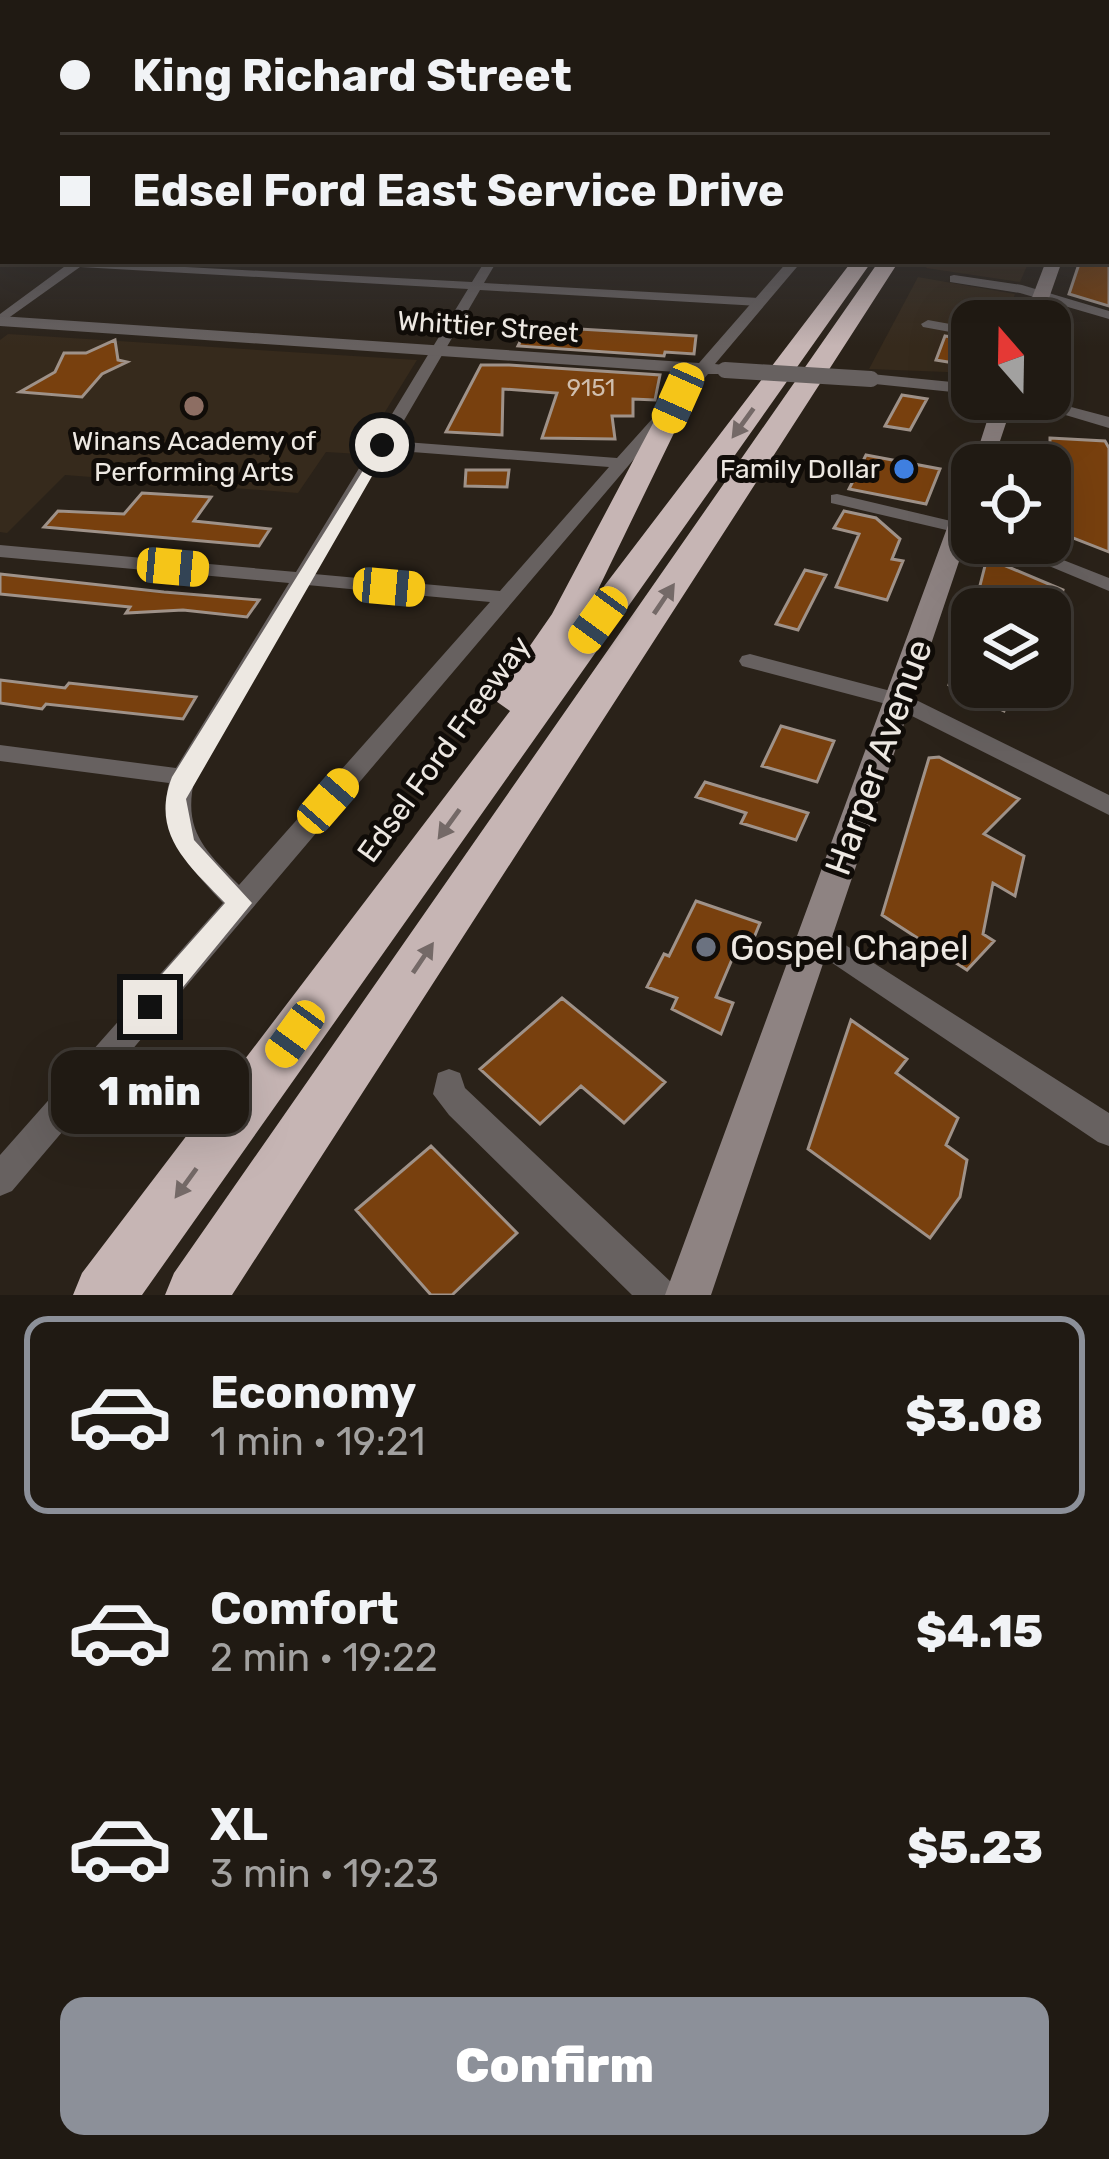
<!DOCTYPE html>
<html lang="en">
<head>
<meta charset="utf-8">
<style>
	body { margin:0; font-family:Rubik,sans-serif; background:#28231c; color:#f1f3f6; height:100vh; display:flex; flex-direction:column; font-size:45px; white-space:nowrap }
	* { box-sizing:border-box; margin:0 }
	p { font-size:39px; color:#a2a1a0 }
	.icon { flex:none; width:66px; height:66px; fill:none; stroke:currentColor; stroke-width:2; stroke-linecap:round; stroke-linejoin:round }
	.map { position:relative; height:1295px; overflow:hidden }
	.details { display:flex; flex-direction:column; background:#201a13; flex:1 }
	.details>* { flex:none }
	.hud { position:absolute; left:0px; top:0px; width:1110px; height:264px; box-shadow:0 12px 48px #0002,0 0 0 3px #3d3833; display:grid; align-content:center; height:264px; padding:0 60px; background:#201a13 }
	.needle { width:78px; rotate:340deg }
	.tools { position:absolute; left:951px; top:300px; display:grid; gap:24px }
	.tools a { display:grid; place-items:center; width:120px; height:120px; border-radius:24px; background:#201a13; box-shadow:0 12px 48px #0002,0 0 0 3px #3d3833; font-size:60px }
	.end { position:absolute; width:54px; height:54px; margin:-27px; border:15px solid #ede8e2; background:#111; box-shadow:0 0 0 6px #111 }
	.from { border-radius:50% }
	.bubble { position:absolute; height:84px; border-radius:24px; background:#201a13; box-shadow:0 12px 48px #0002,0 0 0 3px #3d3833; font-size:39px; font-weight:800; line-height:84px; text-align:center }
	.car { position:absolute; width:36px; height:72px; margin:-36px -18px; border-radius:15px; box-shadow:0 0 9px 3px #0007; background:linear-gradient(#f5c518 24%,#345 0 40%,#f5c518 0 76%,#345 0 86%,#f5c518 0) }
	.hud b { display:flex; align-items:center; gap:42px; height:114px; font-size:45px }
	.hud b+b { border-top:3px solid #3d3833 }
	.hud i { width:30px; height:30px; background:#f1f3f6 }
	ul { padding:21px 0 0; list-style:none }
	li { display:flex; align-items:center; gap:36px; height:198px; margin:0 24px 18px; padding:0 36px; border:6px solid transparent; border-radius:24px }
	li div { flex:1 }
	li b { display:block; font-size:45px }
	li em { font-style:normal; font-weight:800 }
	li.current { border-color:#8c9099 }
	li>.icon { width:108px; height:108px; stroke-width:1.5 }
	.cta { display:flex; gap:24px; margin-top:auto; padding:24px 60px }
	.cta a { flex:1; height:138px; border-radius:24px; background:#8c9099; color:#fff; font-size:48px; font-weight:800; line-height:138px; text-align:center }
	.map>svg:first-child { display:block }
	.built { fill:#362a1c }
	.building { fill:#78400e; stroke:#9f9289; stroke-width:3 }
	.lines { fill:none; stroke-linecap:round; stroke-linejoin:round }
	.minor { fill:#676160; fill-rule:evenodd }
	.tertiary { fill:#676160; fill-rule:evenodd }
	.secondary { fill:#8e8382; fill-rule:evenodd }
	.motorway { fill:#c6b5b4; fill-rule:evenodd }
	.tertiary-bridge { stroke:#676160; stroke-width:16 }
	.oneway { fill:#746967 }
	.route { fill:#ede8e2 }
	.education-dot { fill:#8d6e63; stroke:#100c08; stroke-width:4.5 }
	.shop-dot { fill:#3f7fe0; stroke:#100c08; stroke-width:4.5 }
	.worship-dot { fill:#6b7280; stroke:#100c08; stroke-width:4.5 }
	.labels { text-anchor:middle; stroke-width:10; stroke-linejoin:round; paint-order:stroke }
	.number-label { font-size:24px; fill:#d0bead }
	.far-street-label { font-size:27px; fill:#ede8e2; stroke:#100c08 }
	.far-poi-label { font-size:27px; fill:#ede8e2; stroke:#100c08 }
	.street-label { font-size:30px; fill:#ede8e2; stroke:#100c08 }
	.near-street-label { font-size:36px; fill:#ede8e2; stroke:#100c08 }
	.near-poi-label { font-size:36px; fill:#ede8e2; stroke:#100c08; text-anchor:start }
</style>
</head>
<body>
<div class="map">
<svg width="1109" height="1295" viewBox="0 0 1109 1295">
	<rect width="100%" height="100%" fill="#2a2219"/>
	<path class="built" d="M931 261H1029L1020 282 926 268Z
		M918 277 1015 294 1005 321H972V373L869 369Z
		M8 334 417 360 359 454 326 452 298 493 65 475 7 533 0 532V340Z"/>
	<path class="building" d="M1080 261H1109V306L1069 294Z
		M528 326 596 330 696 336 694 354 665 352 664 356 518 346Z
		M945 336 972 340V366L936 360Z
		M115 340 118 360 127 362 102 374 82 397 20 392 55 372 64 353H86Z
		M481 365H509L660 375 655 400 633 399V416H612L615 439 542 438 557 393 503 389 502 435 446 432Z
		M902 395 927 399 910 430 885 426Z
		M1050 438 1105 441 1109 448V552L1050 529Z
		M866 455 940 469 926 504 849 489Z
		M466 470H509L507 487 465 486Z
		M142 493 211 497 194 521 270 529 259 546 44 527 58 511 124 514Z
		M844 511 876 518 900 539 892 559 903 561 887 600 836 587 859 534 834 528Z
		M987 558 1063 590 1059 609H974Z
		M805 570 826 575 798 630 776 624Z
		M0 574 164 592 259 600 247 617 183 610 126 613 130 607 0 594Z
		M968 623 972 687H1012L1004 711 949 685Z
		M0 680 65 688 69 683 196 697 183 719 46 704 42 709 0 703Z
		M781 726 834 741 817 782 762 766Z
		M939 757 1019 799 984 834 1024 856 1015 896 993 883 983 934 994 941 967 970 882 915 929 758Z
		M705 782 808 813 796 840 741 823 746 813 696 797Z
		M696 901 760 923 753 940 742 936 716 997 733 1003 721 1034 672 1009 677 998 647 987 664 954 669 956Z
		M562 998 665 1082 624 1123 581 1086 540 1124 480 1069Z
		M851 1020 907 1059 896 1073 958 1118 946 1145 967 1160 960 1197 930 1238 808 1149Z
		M431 1146 517 1233 452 1295H431L356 1210Z"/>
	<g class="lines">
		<path class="minor" d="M0 164H3V170H0Z
			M3 190V196L0 197V191Z
			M1107 192H1109V198H1107Z
			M1107 242H1109V248H1107Z
			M72 261 472 282 485 261H497L484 283 759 298 765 302 759 306 480 290 392 441 617 458 661 409H671L674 412 12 1191 0 1196V1155L223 903C191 868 156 834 169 783L0 761V745L176 768 289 583 0 557V545L296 572 468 289 80 267 0 324V314ZM386 450 609 467 500 591 314 574ZM307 585 490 602 239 885C204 849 182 830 195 777Z
			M954 275 1022 285 1109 311V319L1020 293 950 282V276Z
			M928 320 972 328V336L923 327 921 324Z
			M837 494 972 526V536L831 503V495Z
			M994 543H1020L1109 578V591Z
			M750 654 906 695 1109 795V815L890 705 742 666 739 661 742 656Z
			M814 925 1109 1113V1146L1098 1142 804 944 800 936 804 928Z
			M449 1069 460 1073 465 1088 671 1282 676 1295H632L449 1115 433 1094 438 1073Z"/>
		<path class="tertiary" d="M788 261H802L715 364 731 366V374H708L684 402 678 403 669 398 691 373 0 326V316L699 363Z
			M871 374 972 384V394L865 383 863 379Z
			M1012 399H1041L1109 417V428Z"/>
		<path class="secondary" d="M1046 261H1062L1041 321H1023Z
			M994 399H1014L992 465 972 468Z
			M972 483V523L711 1295H665L961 490Z"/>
		<path class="motorway" d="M852 261H872L142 1295H73L82 1273 510 711 493 699 552 614 669 393 678 390 691 398 592 602Z
			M879 261H899L232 1295H165L174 1273Z"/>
		<path class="tertiary-bridge" d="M725 370 871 379"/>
	</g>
	<defs><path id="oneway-solid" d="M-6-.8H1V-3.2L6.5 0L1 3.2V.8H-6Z" transform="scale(3)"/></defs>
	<g class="oneway">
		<use href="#oneway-solid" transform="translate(743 423) rotate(126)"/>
		<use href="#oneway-solid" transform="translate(664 599) rotate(-56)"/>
		<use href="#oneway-solid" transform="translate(449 824) rotate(126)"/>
		<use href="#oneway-solid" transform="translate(423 958) rotate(-56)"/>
		<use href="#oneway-solid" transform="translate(186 1183) rotate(126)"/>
	</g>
	<linearGradient id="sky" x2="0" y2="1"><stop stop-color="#17130e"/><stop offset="0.47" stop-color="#444449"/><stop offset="1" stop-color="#444449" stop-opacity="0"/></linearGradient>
	<rect width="1109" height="346" fill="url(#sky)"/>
	<path class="route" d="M382 440 390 445 186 799 194 840 252 903 160 1015H140V999L225 903C188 864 150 834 172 777Z"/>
	<circle class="education-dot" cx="194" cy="406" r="12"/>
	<circle class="shop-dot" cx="904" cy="469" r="12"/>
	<circle class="worship-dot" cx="706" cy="947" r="12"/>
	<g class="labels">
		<g class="number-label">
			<text x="591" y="396">9151</text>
		</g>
		<g class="far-street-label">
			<text transform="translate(488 327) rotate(4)" y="9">Whittier Street</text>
		</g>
		<g class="far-poi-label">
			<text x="194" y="450">Winans Academy of<tspan x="194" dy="31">Performing Arts</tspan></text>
			<text x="880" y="478" text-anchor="end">Family Dollar</text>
		</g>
		<g class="street-label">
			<text transform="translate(444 749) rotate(-54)" y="10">Edsel Ford Freeway</text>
		</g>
		<g class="near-street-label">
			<text transform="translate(878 757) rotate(-70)" y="13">Harper Avenue</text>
		</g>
		<g class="near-poi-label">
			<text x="730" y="960">Gospel Chapel</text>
		</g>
	</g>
</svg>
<div class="tools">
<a><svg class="needle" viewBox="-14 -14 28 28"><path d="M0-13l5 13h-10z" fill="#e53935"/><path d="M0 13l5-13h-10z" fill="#a2a1a0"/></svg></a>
<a><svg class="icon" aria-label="locate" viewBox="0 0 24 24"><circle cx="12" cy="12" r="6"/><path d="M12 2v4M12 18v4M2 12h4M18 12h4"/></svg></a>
<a><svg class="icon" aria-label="layers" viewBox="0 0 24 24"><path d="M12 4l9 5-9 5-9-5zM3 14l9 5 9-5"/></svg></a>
</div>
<i class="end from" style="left:382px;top:445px"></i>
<i class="end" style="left:150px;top:1007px"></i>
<div class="bubble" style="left:51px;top:1050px;width:198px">1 min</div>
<i class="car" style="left:678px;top:398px;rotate:204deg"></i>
<i class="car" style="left:173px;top:567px;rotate:95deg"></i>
<i class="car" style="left:389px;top:587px;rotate:95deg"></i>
<i class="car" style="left:598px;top:620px;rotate:216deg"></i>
<i class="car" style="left:328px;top:801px;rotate:41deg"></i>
<i class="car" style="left:295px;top:1034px;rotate:216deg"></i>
<div class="hud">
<b><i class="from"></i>King Richard Street</b>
<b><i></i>Edsel Ford East Service Drive</b>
</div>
</div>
<section class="details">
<ul>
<li class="current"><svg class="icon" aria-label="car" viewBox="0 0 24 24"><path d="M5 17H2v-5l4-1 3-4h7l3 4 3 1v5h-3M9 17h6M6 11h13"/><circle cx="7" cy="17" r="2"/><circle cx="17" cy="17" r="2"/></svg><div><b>Economy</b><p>1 min · 19:21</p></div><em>$3.08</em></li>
<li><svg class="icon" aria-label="car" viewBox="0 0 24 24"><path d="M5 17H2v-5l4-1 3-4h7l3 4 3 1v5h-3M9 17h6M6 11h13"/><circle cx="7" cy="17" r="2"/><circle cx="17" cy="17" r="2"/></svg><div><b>Comfort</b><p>2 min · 19:22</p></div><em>$4.15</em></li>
<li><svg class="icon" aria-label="car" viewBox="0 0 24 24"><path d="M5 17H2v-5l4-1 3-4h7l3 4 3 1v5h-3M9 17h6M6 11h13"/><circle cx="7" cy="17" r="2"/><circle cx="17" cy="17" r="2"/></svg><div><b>XL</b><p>3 min · 19:23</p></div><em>$5.23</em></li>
</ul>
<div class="cta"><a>Confirm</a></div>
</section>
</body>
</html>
